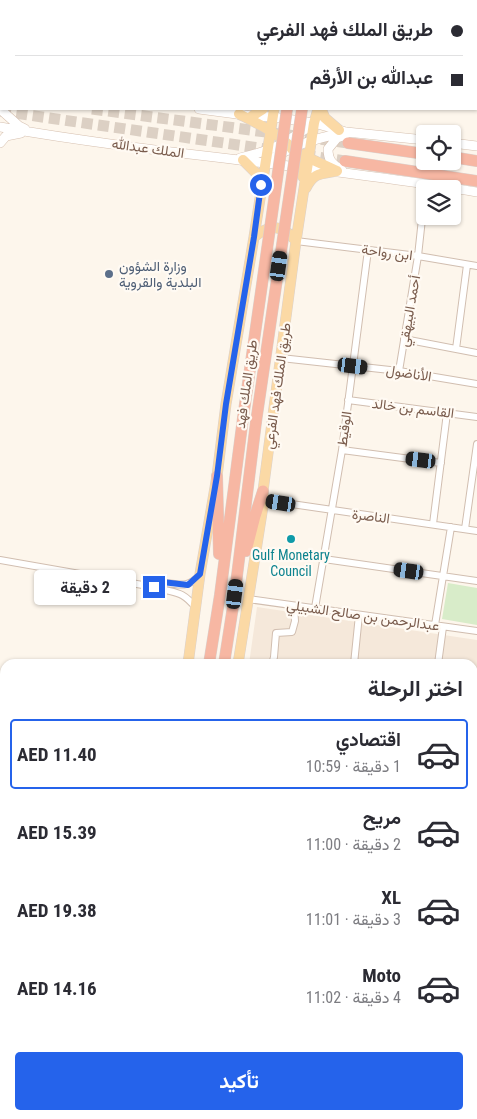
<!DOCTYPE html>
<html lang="ar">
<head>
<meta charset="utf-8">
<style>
	body { margin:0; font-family:"Roboto Condensed",Vazirmatn,sans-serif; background:#f7f7f7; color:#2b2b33; direction:rtl; height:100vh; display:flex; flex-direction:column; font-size:19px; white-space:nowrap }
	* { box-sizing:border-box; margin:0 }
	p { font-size:16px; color:#7c7c81 }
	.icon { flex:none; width:28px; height:28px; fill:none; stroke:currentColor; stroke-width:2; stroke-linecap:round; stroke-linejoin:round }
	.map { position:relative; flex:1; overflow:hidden; direction:ltr }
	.sheet { position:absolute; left:0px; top:659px; width:478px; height:461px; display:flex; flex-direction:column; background:#fff; border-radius:15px 15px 0 0; box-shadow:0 1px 4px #0004; direction:rtl }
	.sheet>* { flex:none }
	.hud { position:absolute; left:0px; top:0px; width:478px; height:110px; box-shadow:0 1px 4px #0004; direction:rtl; display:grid; align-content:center; height:110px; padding:0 15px; background:#fff }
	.controls { position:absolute; left:416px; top:125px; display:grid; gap:10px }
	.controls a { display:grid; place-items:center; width:45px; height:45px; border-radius:5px; background:#fff; box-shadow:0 1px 4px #0004; font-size:25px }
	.end { position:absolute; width:22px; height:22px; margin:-11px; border:6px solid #2563eb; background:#fff; box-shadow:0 0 0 2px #fff }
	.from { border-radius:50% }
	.bubble { position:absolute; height:35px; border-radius:5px; background:#fff; box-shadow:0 1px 4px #0004; font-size:16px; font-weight:700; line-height:35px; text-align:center; direction:rtl }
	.car { position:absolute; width:15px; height:30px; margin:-15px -8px; border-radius:6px; box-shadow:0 0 4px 1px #0007; background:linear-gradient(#222 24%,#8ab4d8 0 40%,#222 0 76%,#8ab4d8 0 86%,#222 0) }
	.hud b { display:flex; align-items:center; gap:18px; height:48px; font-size:19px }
	.hud b+b { border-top:1px solid #e1e1e2 }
	.hud i { width:12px; height:12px; background:#2b2b33 }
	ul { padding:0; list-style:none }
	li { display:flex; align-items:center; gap:15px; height:70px; margin:0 10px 8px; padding:0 5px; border:2px solid transparent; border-radius:5px }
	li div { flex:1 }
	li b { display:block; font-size:19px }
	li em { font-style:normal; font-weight:700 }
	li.selected { border-color:#2563eb }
	li>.icon { width:45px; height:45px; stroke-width:1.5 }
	h2 { padding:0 15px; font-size:22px; line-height:60px }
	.primary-button { display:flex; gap:10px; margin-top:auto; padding:10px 15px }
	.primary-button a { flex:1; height:58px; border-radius:5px; background:#2563eb; color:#fff; font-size:20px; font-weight:700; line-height:58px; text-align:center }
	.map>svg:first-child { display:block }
	.residential { fill:#f5e8da }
	.green { fill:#d8ecc9 }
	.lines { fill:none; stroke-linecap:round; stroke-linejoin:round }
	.highway-tunnel { stroke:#dcd0c4; stroke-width:11; stroke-dasharray:11 5.5; stroke-linecap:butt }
	.street-casing { stroke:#d1beb0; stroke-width:8 }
	.secondary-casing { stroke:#d6c0b0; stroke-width:10 }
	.primary-casing { stroke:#dad1cd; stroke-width:11 }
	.highway-casing { stroke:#dad1cd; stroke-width:12 }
	.street { stroke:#fff; stroke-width:6 }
	.secondary { stroke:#fff; stroke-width:9 }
	.primary { stroke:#fbd9a5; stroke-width:10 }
	.highway { stroke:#f7b7a3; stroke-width:11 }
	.highway-bridge-casing { stroke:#dad1cd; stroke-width:12; stroke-linecap:butt }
	.highway-bridge { stroke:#f7b7a3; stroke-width:11 }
	.route { stroke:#2563eb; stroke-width:6 }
	.service-dot { fill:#5c6f8a; stroke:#fffaf3; stroke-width:2 }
	.culture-dot { fill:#0f9aa8; stroke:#fffaf3; stroke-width:2 }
	.labels { text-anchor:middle; stroke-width:4.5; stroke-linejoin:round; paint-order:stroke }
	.street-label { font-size:14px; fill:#7a5c4d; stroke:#fffaf3 }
	.service-label { font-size:14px; fill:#4e5e75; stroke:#fffaf3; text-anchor:start }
	.culture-label { font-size:14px; fill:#0d838f; stroke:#fffaf3 }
</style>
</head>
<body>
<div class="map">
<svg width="477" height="1119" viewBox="0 0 477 1119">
	<rect width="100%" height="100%" fill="#fdf6ec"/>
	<path class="residential" d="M257 607 477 640V962L472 961V664H249Z"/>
	<path class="green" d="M448 583 477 588V625L442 619Z"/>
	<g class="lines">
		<path class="highway-tunnel" d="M0 96H1
			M92 109 348 143
			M0 111 273 150
			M304 155 345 161"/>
		<defs>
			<path id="street" d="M168 0 175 1
				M91 1V0
				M206 1V0
				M456 1V0
				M476 87H477
				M296 241 418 256 477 266
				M404 339 477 353
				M456 349 467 265
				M281 358 399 371 477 384
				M399 371 418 256 425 191
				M348 400 477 417
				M342 450 441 463
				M264 500 477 531
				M433 524 447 413
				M465 529 477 444
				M324 559 477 581
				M0 560 154 587C173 576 181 595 200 575
				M154 587C175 594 181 589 196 608
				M248 599 477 631
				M315 608 342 450 368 250
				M435 625 451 527
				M272 664 274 657 276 633 292 632 295 621 294 606
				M354 664 359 615
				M438 664 443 627
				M472 932 477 933
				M472 1050H477
				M245 1119V1115
				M303 1119 304 1115
				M335 1119V1115
				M368 1119V1115
				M422 1119V1115"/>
			<path id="secondary" d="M0 79H1
				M0 109 19 126 25 129
				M199 109 252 116 273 117 314 123 346 132 425 140
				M0 127C158 155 319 165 477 192
				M0 143 6 136 21 133
				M452 143 477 146
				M240 158C274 150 286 143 314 123
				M264 163C293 146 311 139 343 133
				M342 170C332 164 328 160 328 149L337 138 345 135
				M0 898 5 899
				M0 914 5 915
				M472 969H477
				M472 981 477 982"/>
			<path id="primary" d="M11 1V0
				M289 1V0
				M334 1 335 0
				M0 74 1 67
				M0 102 1 101
				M321 109 325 118 339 130
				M239 114C265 127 303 144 303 177
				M252 116 263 109
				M305 154 311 159 337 171
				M243 160 256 173 261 185
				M306 188C314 172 321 174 337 171
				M254 237C270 224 282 224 296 241
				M188 664 200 574 217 476 226 404 254 237 274 109
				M238 664 264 500 263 491 296 241 314 123 318 109
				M124 1119 125 1115
				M172 1119 173 1115"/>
			<path id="highway" d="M304 1V0
				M318 1V0
				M348 143 425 154
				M452 157 477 161
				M345 161 477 181
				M217 476 219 554
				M246 551 255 516 263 491
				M209 664 220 595 243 418
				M224 664 234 600 256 422
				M145 1119V1115
				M158 1119V1115"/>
		</defs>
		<use href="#street" class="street-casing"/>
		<use href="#secondary" class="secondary-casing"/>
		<use href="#primary" class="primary-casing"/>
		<use href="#highway" class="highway-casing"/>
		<use href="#street" class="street"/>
		<use href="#secondary" class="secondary"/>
		<use href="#primary" class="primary"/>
		<use href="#highway" class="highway"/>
		<defs>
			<path id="highway-bridge" d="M243 418 287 109
				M256 422 302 109"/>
		</defs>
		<use href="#highway-bridge" class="highway-bridge-casing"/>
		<use href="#highway-bridge" class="highway-bridge"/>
	</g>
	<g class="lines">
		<path class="route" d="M154 587 162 582 188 585 200 574 217 476 226 404 254 237 261 185"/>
	</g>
	<circle class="service-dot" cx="109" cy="274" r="5"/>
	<circle class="culture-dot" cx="291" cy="539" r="5"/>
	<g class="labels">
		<g class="street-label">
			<text transform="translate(148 148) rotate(8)" y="5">الملك عبدالله</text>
			<text transform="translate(387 252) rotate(7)" y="5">ابن رواحة</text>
			<text transform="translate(409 311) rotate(-80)" y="5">أحمد البيهقي</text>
			<text transform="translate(409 373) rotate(9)" y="5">الأناضول</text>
			<text transform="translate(246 384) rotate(-82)" y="5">طريق الملك فهد</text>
			<text transform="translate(277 386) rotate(-82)" y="5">طريق الملك فهد الفرعي</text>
			<text transform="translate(413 408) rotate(7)" y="5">القاسم بن خالد</text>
			<text transform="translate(344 429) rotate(-82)" y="5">الوقيط</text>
			<text transform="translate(371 516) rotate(7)" y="5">الناصرة</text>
			<text transform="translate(363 615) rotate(8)" y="5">عبدالرحمن بن صالح الشبيلي</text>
		</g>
		<g class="service-label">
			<text x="119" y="271">وزارة الشؤون<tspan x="119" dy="16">البلدية والقروية</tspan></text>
		</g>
		<g class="culture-label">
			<text x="291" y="560">Gulf Monetary<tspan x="291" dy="16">Council</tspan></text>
		</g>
	</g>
</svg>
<div class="controls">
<a><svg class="icon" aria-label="locate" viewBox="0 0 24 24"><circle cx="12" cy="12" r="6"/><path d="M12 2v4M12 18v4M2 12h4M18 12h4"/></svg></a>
<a><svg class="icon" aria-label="layers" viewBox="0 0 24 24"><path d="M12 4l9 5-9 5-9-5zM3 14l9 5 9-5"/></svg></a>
</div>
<i class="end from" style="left:261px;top:185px"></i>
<i class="end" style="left:154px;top:587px"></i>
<div class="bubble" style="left:34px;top:570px;width:102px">2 دقيقة</div>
<i class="car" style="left:279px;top:266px;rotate:8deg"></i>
<i class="car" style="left:353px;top:366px;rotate:97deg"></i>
<i class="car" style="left:421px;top:460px;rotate:277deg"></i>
<i class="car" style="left:281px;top:503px;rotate:279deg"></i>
<i class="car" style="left:409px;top:571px;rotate:278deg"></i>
<i class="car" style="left:235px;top:594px;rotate:7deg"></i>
<div class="hud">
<b><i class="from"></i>طريق الملك فهد الفرعي</b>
<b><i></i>عبدالله بن الأرقم</b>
</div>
<section class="sheet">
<h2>اختر الرحلة</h2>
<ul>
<li class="selected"><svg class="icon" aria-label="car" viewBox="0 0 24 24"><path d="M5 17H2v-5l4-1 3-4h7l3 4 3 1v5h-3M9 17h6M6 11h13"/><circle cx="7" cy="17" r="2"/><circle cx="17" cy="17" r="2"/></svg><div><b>اقتصادي</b><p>1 دقيقة · 10:59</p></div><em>AED 11.40</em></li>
<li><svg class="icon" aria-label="car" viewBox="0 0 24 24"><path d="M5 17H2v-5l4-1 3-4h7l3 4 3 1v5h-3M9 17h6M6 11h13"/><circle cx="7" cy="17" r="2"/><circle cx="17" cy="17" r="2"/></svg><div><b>مريح</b><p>2 دقيقة · 11:00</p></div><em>AED 15.39</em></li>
<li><svg class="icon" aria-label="car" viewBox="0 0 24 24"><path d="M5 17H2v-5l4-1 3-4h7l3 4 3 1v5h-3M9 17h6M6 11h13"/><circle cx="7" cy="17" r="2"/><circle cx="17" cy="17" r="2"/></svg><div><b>XL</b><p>3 دقيقة · 11:01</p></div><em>AED 19.38</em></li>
<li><svg class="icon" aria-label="car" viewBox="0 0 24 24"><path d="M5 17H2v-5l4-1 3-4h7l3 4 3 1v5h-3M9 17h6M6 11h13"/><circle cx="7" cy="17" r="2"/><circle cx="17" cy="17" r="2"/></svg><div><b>Moto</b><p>4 دقيقة · 11:02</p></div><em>AED 14.16</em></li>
</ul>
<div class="primary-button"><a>تأكيد</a></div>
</section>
</div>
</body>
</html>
